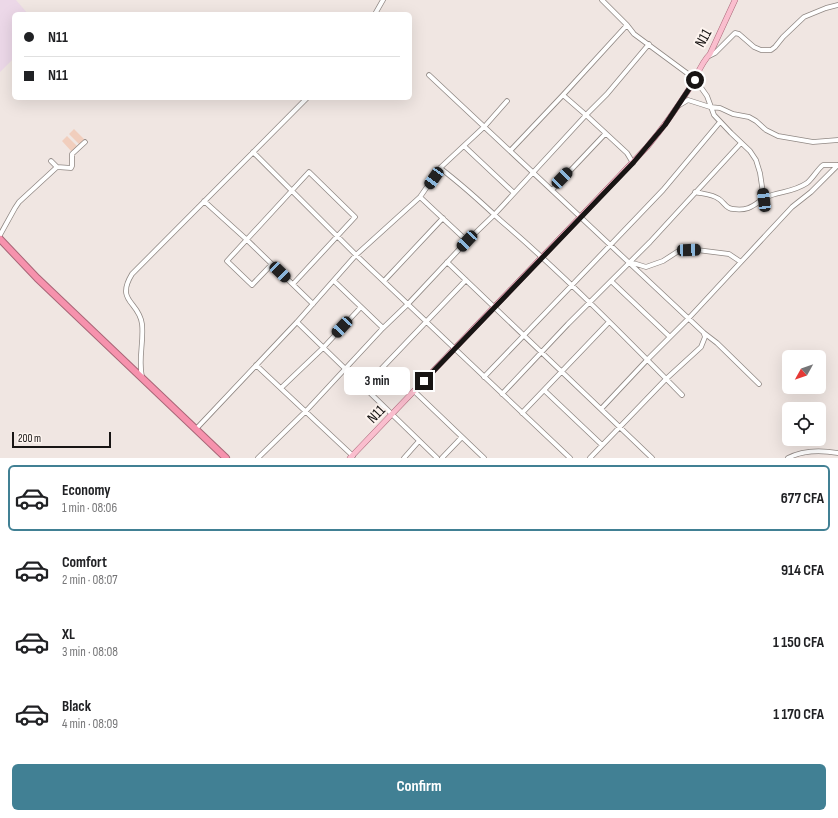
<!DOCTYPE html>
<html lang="en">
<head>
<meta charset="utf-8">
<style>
	body { margin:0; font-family:"Sofia Sans Condensed",sans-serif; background:#f2f2f2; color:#202124; height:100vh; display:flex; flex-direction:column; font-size:15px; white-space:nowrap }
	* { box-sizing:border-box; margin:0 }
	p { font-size:13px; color:#757577 }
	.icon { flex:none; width:22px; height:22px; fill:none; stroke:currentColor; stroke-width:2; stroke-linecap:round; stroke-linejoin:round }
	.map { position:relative; height:458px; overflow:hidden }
	.sheet { display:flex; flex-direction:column; background:#fff; flex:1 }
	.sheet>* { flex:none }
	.hud { position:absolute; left:12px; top:12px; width:400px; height:88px; border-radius:6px; box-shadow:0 4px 16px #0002; display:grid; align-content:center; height:88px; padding:0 12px; background:#fff }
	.needle { width:26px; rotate:230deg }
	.tools { position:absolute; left:782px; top:350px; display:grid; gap:8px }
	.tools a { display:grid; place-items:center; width:44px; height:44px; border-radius:6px; background:#fff; box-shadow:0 4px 16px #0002; font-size:20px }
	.scale { position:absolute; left:12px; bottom:10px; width:99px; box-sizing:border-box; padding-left:4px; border:2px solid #181514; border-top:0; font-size:11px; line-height:14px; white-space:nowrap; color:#181514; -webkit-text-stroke:3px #fdf4ef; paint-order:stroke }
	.end { position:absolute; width:18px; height:18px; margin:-9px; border:5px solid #181514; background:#fff; box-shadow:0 0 0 2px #fff }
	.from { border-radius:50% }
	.bubble { position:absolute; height:28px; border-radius:6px; background:#fff; box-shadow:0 4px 16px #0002; font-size:13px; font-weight:700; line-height:28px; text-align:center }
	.car { position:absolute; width:12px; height:24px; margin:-12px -6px; border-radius:5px; box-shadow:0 0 3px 1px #0007; background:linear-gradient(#222 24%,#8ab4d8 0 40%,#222 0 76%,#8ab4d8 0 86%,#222 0) }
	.hud b { display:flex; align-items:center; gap:14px; height:38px; font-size:15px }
	.hud b+b { border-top:1px solid #e0e0e0 }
	.hud i { width:10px; height:10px; background:#202124 }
	ul { padding:7px 0 0; list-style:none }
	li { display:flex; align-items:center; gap:12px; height:66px; margin:0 8px 6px; padding:0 4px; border:2px solid transparent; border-radius:6px }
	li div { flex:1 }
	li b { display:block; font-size:15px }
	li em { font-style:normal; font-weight:700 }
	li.active { border-color:#418094 }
	li>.icon { width:36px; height:36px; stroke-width:1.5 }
	.button { display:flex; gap:8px; margin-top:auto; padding:8px 12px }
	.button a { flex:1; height:46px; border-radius:6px; background:#418094; color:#fff; font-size:16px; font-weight:700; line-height:46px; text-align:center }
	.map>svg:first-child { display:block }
	.education { fill:#ecd8e8 }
	.green { fill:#f1cebd }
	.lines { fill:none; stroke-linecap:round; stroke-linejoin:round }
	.minor-casing { stroke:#908884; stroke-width:5.5 }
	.major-casing { stroke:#a86677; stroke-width:6 }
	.highway-casing { stroke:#a86677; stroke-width:8 }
	.minor { stroke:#fff; stroke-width:4 }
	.major { stroke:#fabece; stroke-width:5 }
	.highway { stroke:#f692ad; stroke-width:6 }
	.route { stroke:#181514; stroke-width:5 }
	.labels { text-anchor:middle; stroke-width:4; stroke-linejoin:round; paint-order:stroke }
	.street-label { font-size:15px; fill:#181514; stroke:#fdf4ef }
</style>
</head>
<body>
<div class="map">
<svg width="838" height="458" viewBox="0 0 838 458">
	<rect width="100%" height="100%" fill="#f0e6e2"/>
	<path class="education" d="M0 0H16L28 14H14V58L0 72Z"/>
	<path class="green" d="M74 129 85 140 80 145 69 134Z
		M67 136 78 147 72 152 62 141Z"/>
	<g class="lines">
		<defs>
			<path id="minor" d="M602 0 627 25 634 34 695 79 707 96 714 115 731 133 750 151 756 160 760 173 764 200
				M375 14 383 0
				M709 56 715 53 735 33 739 34 754 47 761 50H771L775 47 783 37 804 17 826 8 838 5
				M429 75 704 333 717 343 759 384
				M678 106 688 100 710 107 720 108 733 114 749 117 756 121 766 130 778 136 813 142 838 140
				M464 146 514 193
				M510 151 563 95 627 25
				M253 152 356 255 570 458
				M51 161 57 167
				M633 163 627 153 586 115 607 94 649 44
				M440 168C461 184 481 202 500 220 564 275 623 335 682 395
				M552 190 605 134
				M695 192C703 194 712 194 719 199 724 202 726 209 733 209 754 212 756 200 772 195 785 191 795 191 807 183 813 178 817 170 823 165H838
				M420 197 467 241
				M204 201 246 239 313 304
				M0 235 15 208 19 202 57 167 71 168 72 166V154L85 142
				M447 262 652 458
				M630 262 646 267 663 261 680 250H697L729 254 741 262
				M272 264 252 285 227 261 309 172 355 217 293 284
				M334 281 383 328
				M384 281 443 218
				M611 281 670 337
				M297 322 437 458
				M256 365 353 456
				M142 377C138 359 144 342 142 324 139 301 115 302 132 274L307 98
				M484 377 663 190 720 122
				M364 387 466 280
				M281 388 323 348 361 307
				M544 390 602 445
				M414 391 484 458
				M502 394 568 324 650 242 741 143
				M601 409 647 360 688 319 792 207 811 192 838 165
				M522 413 609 322
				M196 429 297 322 356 255 420 197 440 168 485 126 507 101
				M258 458 306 411 383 328 408 304 467 241 494 215 586 115 563 95
				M404 458 419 441
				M442 458 462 437
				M590 458 666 379 701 347 705 337 704 334
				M788 458C803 450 821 450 838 453"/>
			<path id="major" d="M350 458 647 147C663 128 677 108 691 86 697 76 701 63 710 54L735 0"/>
			<path id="highway" d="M0 239 37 278 226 458"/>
		</defs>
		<use href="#minor" class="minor-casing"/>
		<use href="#major" class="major-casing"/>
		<use href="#highway" class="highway-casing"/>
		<use href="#minor" class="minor"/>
		<use href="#major" class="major"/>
		<use href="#highway" class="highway"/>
	</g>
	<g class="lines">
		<path class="route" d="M424 381 633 163 665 125 695 80"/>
	</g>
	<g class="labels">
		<g class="street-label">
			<text transform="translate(703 38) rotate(-61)" y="5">N11</text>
			<text transform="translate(376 414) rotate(-46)" y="5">N11</text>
		</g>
	</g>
</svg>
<div class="tools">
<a><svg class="needle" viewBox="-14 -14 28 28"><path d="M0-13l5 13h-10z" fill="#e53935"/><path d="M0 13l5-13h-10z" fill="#757577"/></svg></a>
<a><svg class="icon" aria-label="locate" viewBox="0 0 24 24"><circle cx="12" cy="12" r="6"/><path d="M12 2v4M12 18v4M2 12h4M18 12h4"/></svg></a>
</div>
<div class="scale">200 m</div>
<i class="end from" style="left:695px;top:80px"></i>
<i class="end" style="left:424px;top:381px"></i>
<div class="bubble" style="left:344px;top:367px;width:66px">3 min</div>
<i class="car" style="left:434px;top:178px;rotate:215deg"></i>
<i class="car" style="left:562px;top:178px;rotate:44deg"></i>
<i class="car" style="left:764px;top:200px;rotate:353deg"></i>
<i class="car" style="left:467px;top:241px;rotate:223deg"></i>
<i class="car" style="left:689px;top:250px;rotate:88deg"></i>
<i class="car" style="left:280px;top:272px;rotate:134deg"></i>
<i class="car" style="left:342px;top:327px;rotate:223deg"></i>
<div class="hud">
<b><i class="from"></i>N11</b>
<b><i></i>N11</b>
</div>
</div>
<section class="sheet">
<ul>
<li class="active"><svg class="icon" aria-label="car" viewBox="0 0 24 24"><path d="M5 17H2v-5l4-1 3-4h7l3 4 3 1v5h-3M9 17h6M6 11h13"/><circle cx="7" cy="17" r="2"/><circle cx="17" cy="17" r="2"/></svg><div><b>Economy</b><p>1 min · 08:06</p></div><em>677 CFA</em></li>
<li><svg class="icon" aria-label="car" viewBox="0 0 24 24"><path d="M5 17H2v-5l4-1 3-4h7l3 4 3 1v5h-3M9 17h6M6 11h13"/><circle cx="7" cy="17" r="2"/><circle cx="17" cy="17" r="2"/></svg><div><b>Comfort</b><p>2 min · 08:07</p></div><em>914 CFA</em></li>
<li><svg class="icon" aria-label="car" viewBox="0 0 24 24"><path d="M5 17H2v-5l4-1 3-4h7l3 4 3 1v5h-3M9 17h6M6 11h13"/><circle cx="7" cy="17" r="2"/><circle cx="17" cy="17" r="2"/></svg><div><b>XL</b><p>3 min · 08:08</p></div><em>1 150 CFA</em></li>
<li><svg class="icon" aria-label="car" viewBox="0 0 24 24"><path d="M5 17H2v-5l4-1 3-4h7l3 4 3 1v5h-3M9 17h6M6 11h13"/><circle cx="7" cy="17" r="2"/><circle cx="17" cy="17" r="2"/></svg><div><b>Black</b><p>4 min · 08:09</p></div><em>1 170 CFA</em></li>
</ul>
<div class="button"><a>Confirm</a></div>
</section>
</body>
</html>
